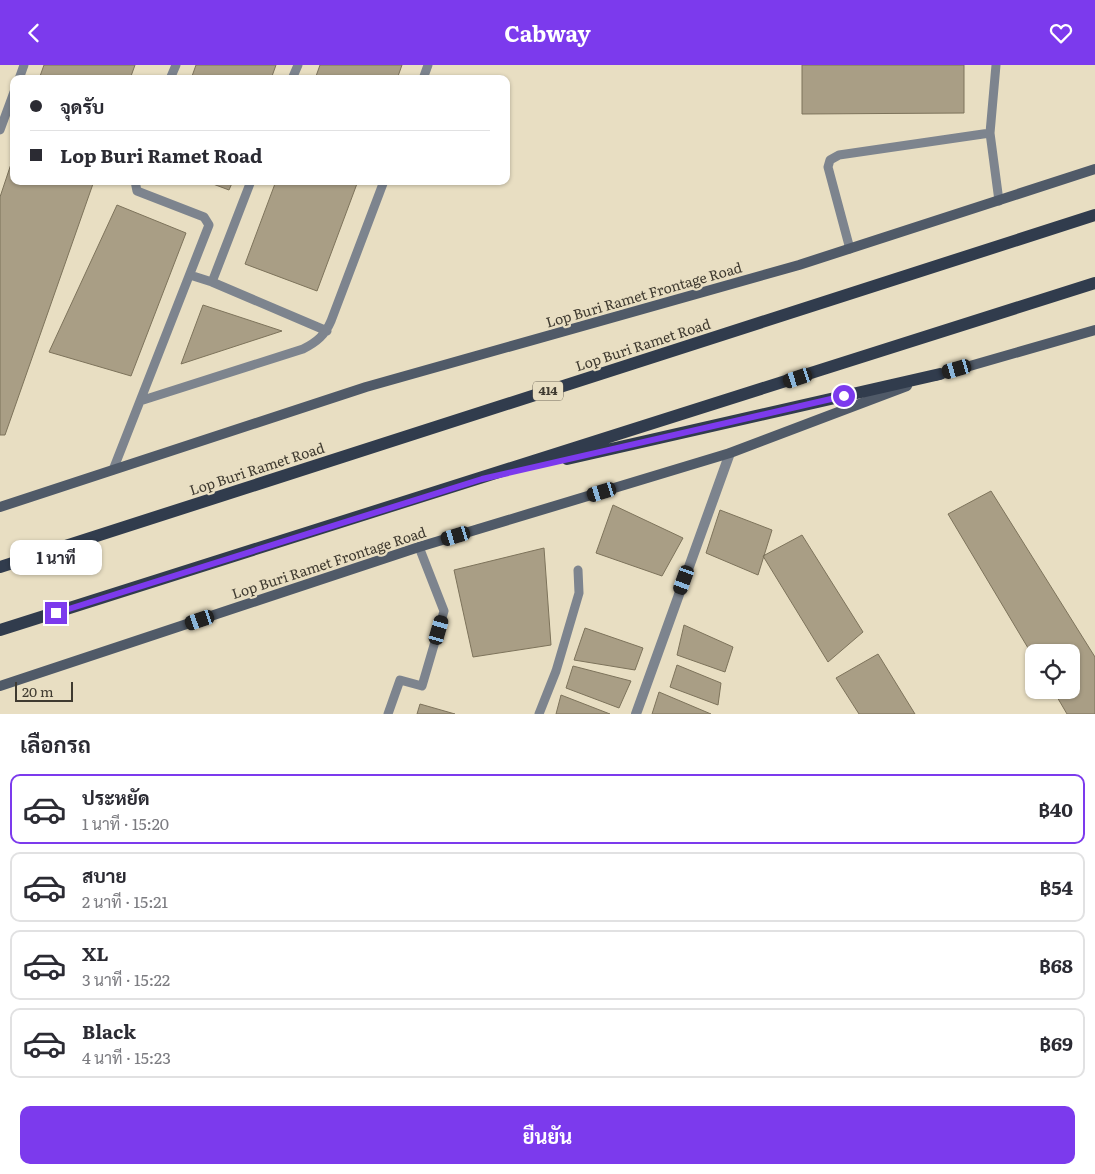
<!DOCTYPE html>
<html lang="th">
<head>
<meta charset="utf-8">
<style>
	body { margin:0; font-family:Literata,Sarabun,serif; background:#f7f7f7; color:#2b2b33; height:100vh; display:flex; flex-direction:column; font-size:19px; white-space:nowrap }
	* { box-sizing:border-box; margin:0 }
	p { font-size:16px; color:#7c7c81 }
	.icon { flex:none; width:28px; height:28px; fill:none; stroke:currentColor; stroke-width:2; stroke-linecap:round; stroke-linejoin:round }
	.map { position:relative; height:649px; overflow:hidden }
	.sheet { display:flex; flex-direction:column; background:#fff; flex:1 }
	.sheet>* { flex:none }
	.hud { position:absolute; left:10px; top:10px; width:500px; height:110px; border-radius:10px; box-shadow:0 1px 4px #0004; display:grid; align-content:center; height:110px; padding:0 20px; background:#fff }
	.controls { position:absolute; left:1025px; top:579px; display:grid; gap:10px }
	.controls a { display:grid; place-items:center; width:55px; height:55px; border-radius:10px; background:#fff; box-shadow:0 1px 4px #0004; font-size:25px }
	.scale { position:absolute; left:15px; bottom:12px; width:58px; box-sizing:border-box; padding-left:5px; border:2px solid #3f3a30; border-top:0; font-size:14px; line-height:18px; white-space:nowrap; color:#3f3a30; -webkit-text-stroke:4px #e8dec2; paint-order:stroke }
	.end { position:absolute; width:22px; height:22px; margin:-11px; border:6px solid #7c3aed; background:#fff; box-shadow:0 0 0 2px #fff }
	.from { border-radius:50% }
	.bubble { position:absolute; height:35px; border-radius:10px; background:#fff; box-shadow:0 1px 4px #0004; font-size:16px; font-weight:700; line-height:35px; text-align:center }
	.car { position:absolute; width:15px; height:30px; margin:-15px -8px; border-radius:6px; box-shadow:0 0 4px 1px #0007; background:linear-gradient(#222 24%,#8ab4d8 0 40%,#222 0 76%,#8ab4d8 0 86%,#222 0) }
	.hud b { display:flex; align-items:center; gap:18px; height:48px; font-size:19px }
	.hud b+b { border-top:1px solid #e1e1e2 }
	.hud i { width:12px; height:12px; background:#2b2b33 }
	ul { padding:0; list-style:none }
	li { display:flex; align-items:center; gap:15px; height:70px; margin:0 10px 8px; padding:0 10px; border:2px solid #e1e1e2; border-radius:10px }
	li div { flex:1 }
	li b { display:block; font-size:19px }
	li em { font-style:normal; font-weight:700 }
	li.current { border-color:#7c3aed }
	li>.icon { width:45px; height:45px; stroke-width:1.5 }
	h2 { padding:0 20px; font-size:22px; line-height:60px }
	.primary-button { display:flex; gap:10px; margin-top:auto; padding:10px 20px }
	.primary-button a { flex:1; height:58px; border-radius:10px; background:#7c3aed; color:#fff; font-size:20px; font-weight:700; line-height:58px; text-align:center }
	header { display:flex; justify-content:space-between; align-items:center; height:65px; padding:0 20px; background:#7c3aed; color:#fff; font-size:22px; font-weight:700 }
	.map>svg:first-child { display:block }
	.building { fill:#a99e85; stroke:#7d735b }
	.lines { fill:none; stroke-linecap:round; stroke-linejoin:round }
	.service { stroke:#7d848e; stroke-width:9 }
	.minor { stroke:#7d848e; stroke-width:10 }
	.secondary { stroke:#505a68; stroke-width:10 }
	.primary { stroke:#313c4d; stroke-width:12 }
	.route { stroke:#7c3aed; stroke-width:6 }
	.labels { text-anchor:middle; stroke-width:4.5; stroke-linejoin:round; paint-order:stroke }
	.shield { fill:#e8dec2; stroke:#726b5c; stroke-width:1 }
	.shield-label { font-size:12px; font-weight:bold; fill:#3f3a30 }
	.street-label { font-size:14px; fill:#3f3a30; stroke:#e8dec2 }
</style>
</head>
<body>
<header><svg class="icon" aria-label="back" viewBox="0 0 24 24"><path d="M15 5l-7 7 7 7"/></svg>Cabway<svg class="icon" aria-label="heart" viewBox="0 0 24 24"><path d="M12 20l-8-8c-3-5 5-10 8-4 3-6 11-1 8 4z"/></svg></header>
<div class="map">
<svg width="1095" height="649" viewBox="0 0 1095 649">
	<rect width="100%" height="100%" fill="#e8dec2"/>
	<path class="building" d="M44 0H135L130 14H39Z
		M196 0H276L271 14H191Z
		M320 0H402L397 14H315Z
		M802 0H964V48L802 49Z
		M14 90V116H94L5 370H0V132Z
		M205 116H233L229 125Z
		M276 116H358L317 226 245 199Z
		M117 140 186 168 131 311 49 287Z
		M203 240 282 266 181 299Z
		M991 426 1095 592V649H1067L1053 625H1071V588H1034V593L948 449Z
		M613 440 683 473 662 511 596 488Z
		M720 445 772 465 758 510 706 488Z
		M802 470 863 567 828 597 763 491Z
		M544 483 551 580 473 592 454 505Z
		M684 560 733 582 725 607 677 590Z
		M585 563 643 583 635 605 574 595Z
		M878 589 915 649H859L836 613Z
		M677 600 721 618 718 640 670 622Z
		M573 601 631 616 619 643 566 623Z
		M659 627 711 649H652Z
		M561 630 610 649H556Z
		M420 639 455 649H417Z"/>
	<g class="lines">
		<path class="service" d="M996 0 990 68 999 136
			M19 14 24 0
			M170 14 176 0
			M292 14 298 0
			M423 14 428 0
			M0 65 14 27
			M850 184 828 102 830 95 839 90 990 68
			M190 210 212 217 327 266
			M212 217 251 116
			M140 336 303 284C317 277 325 270 331 256L384 116
			M113 405 209 160 204 152 137 126 135 116
			M388 649 400 615 422 621 444 546 419 482
			M539 649 556 606 579 528 578 505"/>
		<path class="minor" d="M636 649 730 388"/>
		<path class="secondary" d="M935 311 1095 265
			M0 442 366 322 799 200 1095 104
			M0 621 419 482 730 388 907 321"/>
		<path class="primary" d="M567 394 940 309
			M0 502 1095 150
			M0 565 1095 218"/>
	</g>
	<g class="lines">
		<path class="route" d="M56 548 482 414 844 331"/>
	</g>
	<g class="labels">
		<rect class="shield" x="533" y="316.5" width="30" height="19" rx="4"/>
		<g class="shield-label">
			<text x="548" y="330">414</text>
		</g>
		<g class="street-label">
			<text transform="translate(644 230) rotate(-16)" y="5">Lop Buri Ramet Frontage Road</text>
			<text transform="translate(643 280) rotate(-18)" y="5">Lop Buri Ramet Road</text>
			<text transform="translate(257 404) rotate(-18)" y="5">Lop Buri Ramet Road</text>
			<text transform="translate(329 498) rotate(-18)" y="5">Lop Buri Ramet Frontage Road</text>
		</g>
	</g>
</svg>
<div class="controls">
<a><svg class="icon" aria-label="locate" viewBox="0 0 24 24"><circle cx="12" cy="12" r="6"/><path d="M12 2v4M12 18v4M2 12h4M18 12h4"/></svg></a>
</div>
<div class="scale">20 m</div>
<i class="end from" style="left:844px;top:331px"></i>
<i class="end" style="left:56px;top:548px"></i>
<div class="bubble" style="left:10px;top:475px;width:92px">1 นาที</div>
<i class="car" style="left:957px;top:304px;rotate:254deg"></i>
<i class="car" style="left:798px;top:313px;rotate:252deg"></i>
<i class="car" style="left:602px;top:427px;rotate:253deg"></i>
<i class="car" style="left:456px;top:471px;rotate:253deg"></i>
<i class="car" style="left:684px;top:515px;rotate:200deg"></i>
<i class="car" style="left:200px;top:555px;rotate:251deg"></i>
<i class="car" style="left:439px;top:565px;rotate:16deg"></i>
<div class="hud">
<b><i class="from"></i>จุดรับ</b>
<b><i></i>Lop Buri Ramet Road</b>
</div>
</div>
<section class="sheet">
<h2>เลือกรถ</h2>
<ul>
<li class="current"><svg class="icon" aria-label="car" viewBox="0 0 24 24"><path d="M5 17H2v-5l4-1 3-4h7l3 4 3 1v5h-3M9 17h6M6 11h13"/><circle cx="7" cy="17" r="2"/><circle cx="17" cy="17" r="2"/></svg><div><b>ประหยัด</b><p>1 นาที · 15:20</p></div><em>฿40</em></li>
<li><svg class="icon" aria-label="car" viewBox="0 0 24 24"><path d="M5 17H2v-5l4-1 3-4h7l3 4 3 1v5h-3M9 17h6M6 11h13"/><circle cx="7" cy="17" r="2"/><circle cx="17" cy="17" r="2"/></svg><div><b>สบาย</b><p>2 นาที · 15:21</p></div><em>฿54</em></li>
<li><svg class="icon" aria-label="car" viewBox="0 0 24 24"><path d="M5 17H2v-5l4-1 3-4h7l3 4 3 1v5h-3M9 17h6M6 11h13"/><circle cx="7" cy="17" r="2"/><circle cx="17" cy="17" r="2"/></svg><div><b>XL</b><p>3 นาที · 15:22</p></div><em>฿68</em></li>
<li><svg class="icon" aria-label="car" viewBox="0 0 24 24"><path d="M5 17H2v-5l4-1 3-4h7l3 4 3 1v5h-3M9 17h6M6 11h13"/><circle cx="7" cy="17" r="2"/><circle cx="17" cy="17" r="2"/></svg><div><b>Black</b><p>4 นาที · 15:23</p></div><em>฿69</em></li>
</ul>
<div class="primary-button"><a>ยืนยัน</a></div>
</section>
</body>
</html>
